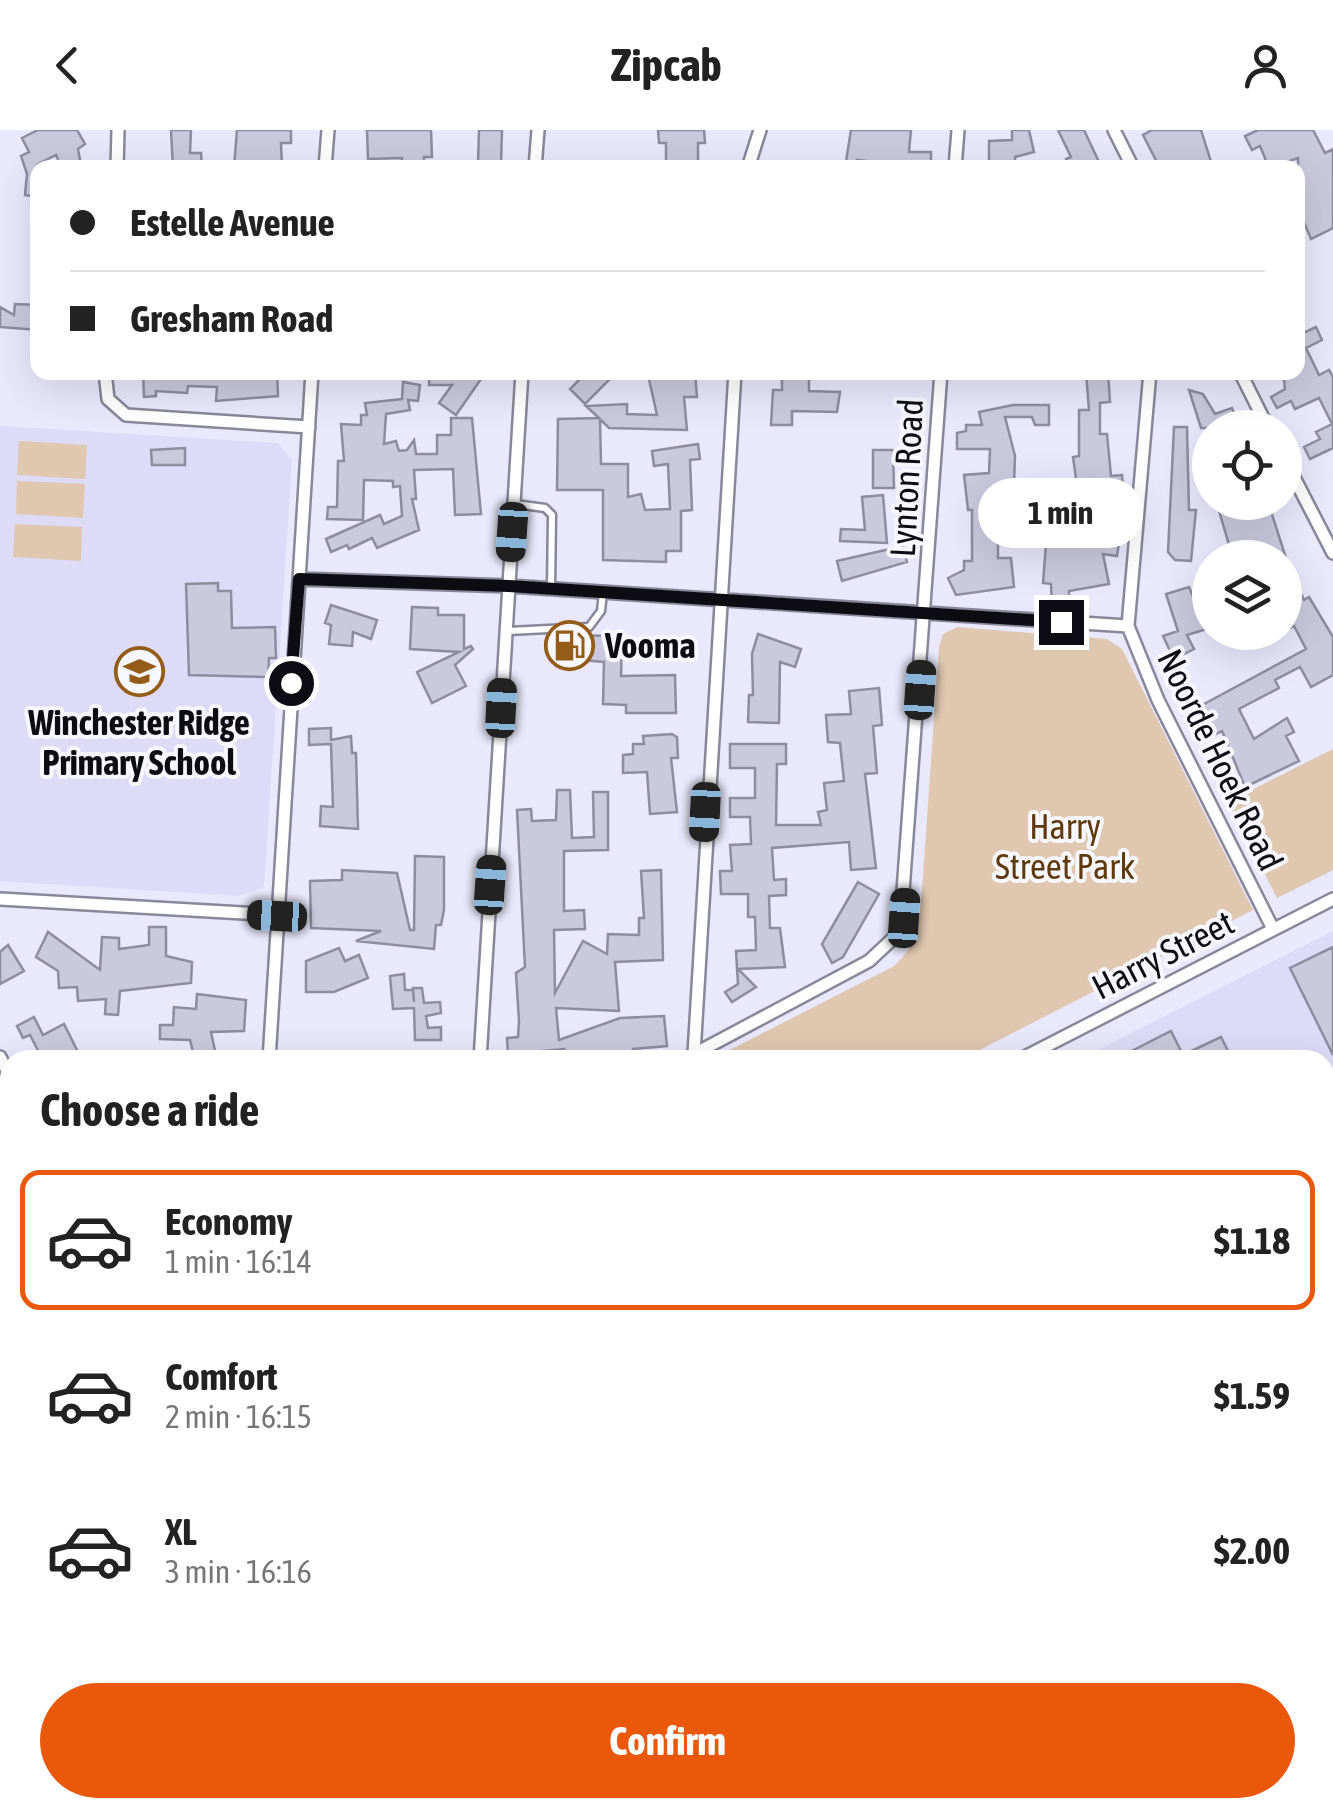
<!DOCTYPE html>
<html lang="en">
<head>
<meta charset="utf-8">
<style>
	body { margin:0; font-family:"Asap Condensed",sans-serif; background:#f2f2f2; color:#222; height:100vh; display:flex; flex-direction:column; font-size:38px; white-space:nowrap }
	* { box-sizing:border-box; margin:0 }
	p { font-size:32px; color:#767676 }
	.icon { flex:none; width:55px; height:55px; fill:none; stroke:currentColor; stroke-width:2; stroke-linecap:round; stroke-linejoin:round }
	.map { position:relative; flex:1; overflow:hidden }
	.sheet { position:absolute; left:0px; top:920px; width:1335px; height:768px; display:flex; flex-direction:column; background:#fff; border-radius:30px 30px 0 0; box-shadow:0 10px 40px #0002 }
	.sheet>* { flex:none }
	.banner { position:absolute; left:30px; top:30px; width:1275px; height:220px; border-radius:20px; box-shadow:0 10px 40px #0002; display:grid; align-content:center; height:220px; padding:0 40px; background:#fff }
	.controls { position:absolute; left:1192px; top:280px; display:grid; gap:20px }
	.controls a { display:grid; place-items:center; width:110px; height:110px; border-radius:50%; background:#fff; box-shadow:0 10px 40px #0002; font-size:50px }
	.end { position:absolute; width:45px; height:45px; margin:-22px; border:12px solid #0c0c12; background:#fff; box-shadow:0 0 0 5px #fff }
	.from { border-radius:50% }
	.bubble { position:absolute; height:70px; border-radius:35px; background:#fff; box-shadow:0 10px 40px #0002; font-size:32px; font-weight:700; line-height:70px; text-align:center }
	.car { position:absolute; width:30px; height:60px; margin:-30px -15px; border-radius:12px; box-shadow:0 0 8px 2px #0007; background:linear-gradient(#222 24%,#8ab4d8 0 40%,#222 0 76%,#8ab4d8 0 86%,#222 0) }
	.banner b { display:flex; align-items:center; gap:35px; height:95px; font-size:38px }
	.banner b+b { border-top:2px solid #e0e0e0 }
	.banner i { width:25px; height:25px; background:#222 }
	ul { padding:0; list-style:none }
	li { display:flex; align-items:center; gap:30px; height:140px; margin:0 20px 15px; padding:0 20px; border:5px solid transparent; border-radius:20px }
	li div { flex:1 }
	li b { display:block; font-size:38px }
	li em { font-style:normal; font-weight:700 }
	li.on { border-color:#ea580c }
	li>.icon { width:90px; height:90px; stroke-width:1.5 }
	h2 { padding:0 40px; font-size:45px; line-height:120px }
	.button { display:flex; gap:20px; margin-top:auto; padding:20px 40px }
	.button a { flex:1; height:115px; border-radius:60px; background:#ea580c; color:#fff; font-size:40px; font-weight:700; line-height:115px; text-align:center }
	header { display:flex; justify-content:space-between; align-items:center; height:130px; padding:0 40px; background:#fff; font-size:45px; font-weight:700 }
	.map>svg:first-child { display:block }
	.built { fill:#dddbf6 }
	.green { fill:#dfc7b0 }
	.building { fill:#cbc9dd; stroke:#8e8da0; stroke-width:2.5 }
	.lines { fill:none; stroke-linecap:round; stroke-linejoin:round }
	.service-casing { stroke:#89889a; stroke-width:11 }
	.minor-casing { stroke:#89889a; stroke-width:16 }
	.service { stroke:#fff; stroke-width:6 }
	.minor { stroke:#fff; stroke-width:11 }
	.route { stroke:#0c0c12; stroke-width:12 }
	.labels { text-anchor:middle; stroke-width:8; stroke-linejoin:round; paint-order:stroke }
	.street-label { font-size:35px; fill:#0c0c12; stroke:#f7f7ff }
	.poi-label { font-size:35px; font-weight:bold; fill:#0c0c12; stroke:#f7f7ff; text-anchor:start }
	.park-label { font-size:35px; fill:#5f390c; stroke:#f7f7ff }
</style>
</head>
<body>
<header><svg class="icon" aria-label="back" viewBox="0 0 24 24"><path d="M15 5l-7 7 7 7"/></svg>Zipcab<svg class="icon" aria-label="person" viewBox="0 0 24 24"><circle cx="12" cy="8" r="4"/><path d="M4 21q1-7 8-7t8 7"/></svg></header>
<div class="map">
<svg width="1333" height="1687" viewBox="0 0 1333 1687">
	<rect width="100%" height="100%" fill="#e9e8fc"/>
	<path class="built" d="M0 296 278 313 292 331 264 757 239 766 0 751Z
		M1333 801V1032L1325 1036V930H1078Z
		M10 1473V1678H142L125 1687H0V1478Z"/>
	<path class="green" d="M19 311 87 315 85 349 17 345Z
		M17 351 85 354 83 388 16 384Z
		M15 394 82 397 81 431 13 427Z
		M957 497 1107 509 1122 519 1253 780 960 930H710L894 836C915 817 918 801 921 774L939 517 943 504Z
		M1333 619V740L1277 768 1228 672Z
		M10 1289V1437L0 1442V1294Z"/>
	<path class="building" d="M38 0H77L85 14 78 19 80 30 69 38H62L56 25 38 34 36 67 25 65 27 44 21 26 29 22 22 8Z
		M171 0H191L190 23H201L202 38H173Z
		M237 0H291V13H281L282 38H234Z
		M367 0H431L432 27H424V38H402V28L368 29Z
		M479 0H502L501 34 478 33Z
		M658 0H704L705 13H698V37L666 36V13H659Z
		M851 0H911L909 22H931V38L857 30V37L845 38Z
		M1012 0H1029L1034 22 1015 27V38H989V11L1012 10Z
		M1058 0H1084L1100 34 1070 38 1066 29 1071 27Z
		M1152 0H1201L1213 38H1160L1143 5Z
		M1258 0H1313L1325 23 1333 19V98L1311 109 1298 78V28L1269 38 1260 16 1252 20 1245 6Z
		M15 174 38 175V200L0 197V177L14 185Z
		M1316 197 1322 210 1306 218 1319 245 1329 240 1333 247V318L1310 329 1304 317 1320 309 1316 302 1332 294 1319 268 1295 279 1291 271 1277 278 1271 267 1285 259 1283 242H1298V202L1299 205Z
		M143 242H277L278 266 216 271 217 257 188 256 187 263 156 261V266L144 267Z
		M429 242H471L481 249 456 285 439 273 452 255H429Z
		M587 242H604L610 249 585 274 570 259Z
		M695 242 697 267H684L687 300 609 298 600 289 601 334H628V367L641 364 645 380 670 379 668 334 654 336 652 321 698 314 700 329 690 330 692 380 681 381V421H666V432L603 430V360H557L558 289 599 288 586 276 627 274V284L657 285 648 245Z
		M782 242H809V261L840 262 837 282 792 281V295H771L773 260H782Z
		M1086 242H1108L1110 272 1100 273V304H1107L1111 346 1122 345 1123 358 1122 376H1113L1110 385 1104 383V411L1119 413 1117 426 1103 424 1109 454 1069 461V481H1052L1051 454 1043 453 1049 376 1080 377 1073 327 1079 326V280H1089Z
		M403 252 420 255 418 271 408 270 410 280 386 284 384 314 396 311 399 321 407 320 414 310 416 324H437V305H451V288H472L481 384 455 385 453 339 414 340 416 369H412L419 400 377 418 372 408 349 419 347 415 331 422 326 409 380 385 384 394 402 386 400 356 393 357V351L364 350 363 390 327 389 328 377H337L338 331H344L341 294 361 295V285H367L365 273 402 269Z
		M1189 260 1203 264 1215 284 1232 278 1240 298H1201Z
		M1013 275H1049V295H1035L1032 287H1005L1015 326 1013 382 998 383V428H1011L1014 457 956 465 948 448 964 440V431H972V380H968L964 345 989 343 990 319H957V303L966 301V295H982L979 282Z
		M1174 297H1187L1189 380H1196L1191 431 1175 430 1168 422Z
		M185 318V335H152L151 320Z
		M873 320H893L894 358H873Z
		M883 365 887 413 840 411 841 399 865 400 862 367Z
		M1256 372H1268L1286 428H1233L1219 381 1235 383Z
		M903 416 907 432 842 451 837 431Z
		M1285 430 1304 470 1309 467 1333 507V545L1311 557 1300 537 1275 550 1279 558 1239 579 1254 609 1287 588 1294 602 1286 606 1299 631 1245 657 1222 601 1214 605 1208 594 1201 597 1193 580 1306 519 1294 496 1285 501Z
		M218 453V461H231L232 498 275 497 276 528H269L268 547 189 545 186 454Z
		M1189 457 1207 499 1187 505 1194 519 1174 529 1163 506 1178 501 1166 464Z
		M331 475 377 490 371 509 353 502 352 516 329 514 331 495 325 493Z
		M412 477 438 478V485H464V519L471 516 473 519 455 535 466 556 432 573 417 542 459 522 410 519Z
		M758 504 801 519 795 537 780 532 779 593 748 592 749 565H753L752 524Z
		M559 505 622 506 621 546 675 545 676 583H626V575L603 574 604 532 557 528Z
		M879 558 882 595 873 596 877 643 865 644 876 738 851 740 849 712 772 718 774 750 786 749V765L769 766 770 798H780L785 837 738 839 756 857 732 872 725 862 738 854 736 821 756 820 755 787H748V764H721L720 741H732L730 715 751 714 750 687H730V668H755V638H730V614H786V634H777L776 695H821L818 682 827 680 824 653 844 651 840 613 828 612 826 585 851 584 849 561Z
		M331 598V610L351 606 352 623H356L358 699 320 696 321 676 333 677 331 614 309 615V599Z
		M672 604 677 607 678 628H671L677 682 650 684 647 642 623 643V625L633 624V614H644L643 606Z
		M557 660H570L572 708 594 707 593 662H608V720L564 721V781L584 780 585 799 554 800 555 863 583 811 607 824 608 804 639 805V788H644L641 741 661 740 663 830 615 832 619 881 556 878 559 910 620 888 664 886 667 916 633 919 632 930H545L565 919 508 924 507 908 518 907 519 891 516 843 525 837 517 680 531 679 532 691 556 690Z
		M415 726 444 727V780L441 795H436L434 819 356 811 381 801 311 798 310 751 342 750V740L397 743 410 800H414Z
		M858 752 879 764 843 827 832 833 822 814Z
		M149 797H166V826L192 832 191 853 120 861 118 885 105 884 106 869 78 871 77 857 59 858 58 841 36 827 48 802 100 840 102 807 119 808V819L149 815Z
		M8 815 24 841 0 854V822Z
		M1333 817V925L1290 838Z
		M339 818 345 831 359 825 368 848 334 862H306V831Z
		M404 844 405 860H413L414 872 413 858H422L424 873 440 872 441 883 426 886 428 898 441 897V910H415L414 878 393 879 390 846Z
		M197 864 246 870 244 901 211 902 217 930H195L190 910 160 909V895H173L174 877 196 879Z
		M34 887 43 905 64 894 82 930H43L30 905 23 908 17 896Z
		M1171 901 1183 925 1221 907 1231 927 1114 930Z"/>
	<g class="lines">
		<defs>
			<path id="service" d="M515 374 545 378 552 385 551 458
				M507 501 589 497 601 481 603 463"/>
			<path id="minor" d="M1114 0 1133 38
				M117 38 118 0
				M325 38 328 0
				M535 38 538 0
				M748 38 760 0
				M955 38 958 0
				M105 242 108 269 126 285 309 297
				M1150 242 1128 496 1158 570 1273 799
				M1240 242 1268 298
				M1285 330 1333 423
				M299 449 509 456 1128 496
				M0 769 277 785
				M694 924 735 242
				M0 927 10 947
				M269 930 312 242
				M480 930 522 242
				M683 930 869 831 900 802 941 242
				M1019 930 1333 769
				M0 1280 10 1275
				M0 1454 10 1449"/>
		</defs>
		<use href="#service" class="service-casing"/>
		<use href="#minor" class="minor-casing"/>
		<use href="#service" class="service"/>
		<use href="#minor" class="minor"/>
	</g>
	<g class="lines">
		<path class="route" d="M291 553 299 449 509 456 1061 492"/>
	</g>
	<defs>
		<symbol id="fuel-ring" viewBox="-11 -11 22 22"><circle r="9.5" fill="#f7f7ff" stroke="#945c17" stroke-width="1.5"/><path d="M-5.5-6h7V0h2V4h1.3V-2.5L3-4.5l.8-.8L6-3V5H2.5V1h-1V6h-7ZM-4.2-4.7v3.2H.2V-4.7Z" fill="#945c17"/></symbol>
		<symbol id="school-ring" viewBox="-11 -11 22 22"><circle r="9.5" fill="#f7f7ff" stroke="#945c17" stroke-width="1.5"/><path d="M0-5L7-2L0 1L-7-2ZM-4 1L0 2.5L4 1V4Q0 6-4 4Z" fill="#945c17"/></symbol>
	</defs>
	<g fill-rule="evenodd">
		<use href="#fuel-ring" x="542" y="488" width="55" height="55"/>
		<use href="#school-ring" x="112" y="514" width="55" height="55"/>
	</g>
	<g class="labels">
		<g class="street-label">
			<text transform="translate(907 348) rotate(-87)" y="12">Lynton Road</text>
			<text transform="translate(1220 630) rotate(64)" y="12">Noorde Hoek Road</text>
			<text transform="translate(1163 825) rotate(-27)" y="12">Harry Street</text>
		</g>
		<g class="poi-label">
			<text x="605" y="528">Vooma</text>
			<text x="139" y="605" text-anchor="middle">Winchester Ridge<tspan x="139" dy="40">Primary School</tspan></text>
		</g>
		<g class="park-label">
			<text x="1065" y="709">Harry<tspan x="1065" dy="40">Street Park</tspan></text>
		</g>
	</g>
</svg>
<div class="controls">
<a><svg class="icon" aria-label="locate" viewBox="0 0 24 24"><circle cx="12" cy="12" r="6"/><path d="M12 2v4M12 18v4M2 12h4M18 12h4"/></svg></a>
<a><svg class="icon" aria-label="layers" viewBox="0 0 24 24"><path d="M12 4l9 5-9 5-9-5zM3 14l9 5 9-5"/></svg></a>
</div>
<i class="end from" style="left:291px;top:553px"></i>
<i class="end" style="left:1061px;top:492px"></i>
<div class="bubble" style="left:978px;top:348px;width:165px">1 min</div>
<i class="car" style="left:512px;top:402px;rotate:184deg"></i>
<i class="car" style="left:920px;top:560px;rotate:4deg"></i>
<i class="car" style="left:501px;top:578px;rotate:3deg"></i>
<i class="car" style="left:705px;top:682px;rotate:183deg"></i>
<i class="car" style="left:490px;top:755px;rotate:4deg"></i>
<i class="car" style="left:277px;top:786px;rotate:273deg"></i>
<i class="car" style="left:904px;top:788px;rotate:4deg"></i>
<div class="banner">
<b><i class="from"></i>Estelle Avenue</b>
<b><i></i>Gresham Road</b>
</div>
<section class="sheet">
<h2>Choose a ride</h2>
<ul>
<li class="on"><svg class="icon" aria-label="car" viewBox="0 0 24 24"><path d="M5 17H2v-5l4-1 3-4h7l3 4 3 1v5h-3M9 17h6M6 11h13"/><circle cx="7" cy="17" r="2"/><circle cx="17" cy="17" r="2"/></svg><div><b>Economy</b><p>1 min · 16:14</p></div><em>$1.18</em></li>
<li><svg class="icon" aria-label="car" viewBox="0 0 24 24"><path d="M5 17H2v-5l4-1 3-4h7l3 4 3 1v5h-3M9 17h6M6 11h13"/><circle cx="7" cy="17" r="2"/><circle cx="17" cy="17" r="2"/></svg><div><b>Comfort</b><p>2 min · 16:15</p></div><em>$1.59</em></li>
<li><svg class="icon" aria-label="car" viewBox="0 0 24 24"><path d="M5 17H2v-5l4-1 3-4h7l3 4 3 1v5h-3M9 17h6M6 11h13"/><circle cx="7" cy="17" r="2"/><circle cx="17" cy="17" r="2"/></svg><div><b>XL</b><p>3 min · 16:16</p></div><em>$2.00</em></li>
</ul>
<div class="button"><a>Confirm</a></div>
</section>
</div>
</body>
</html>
